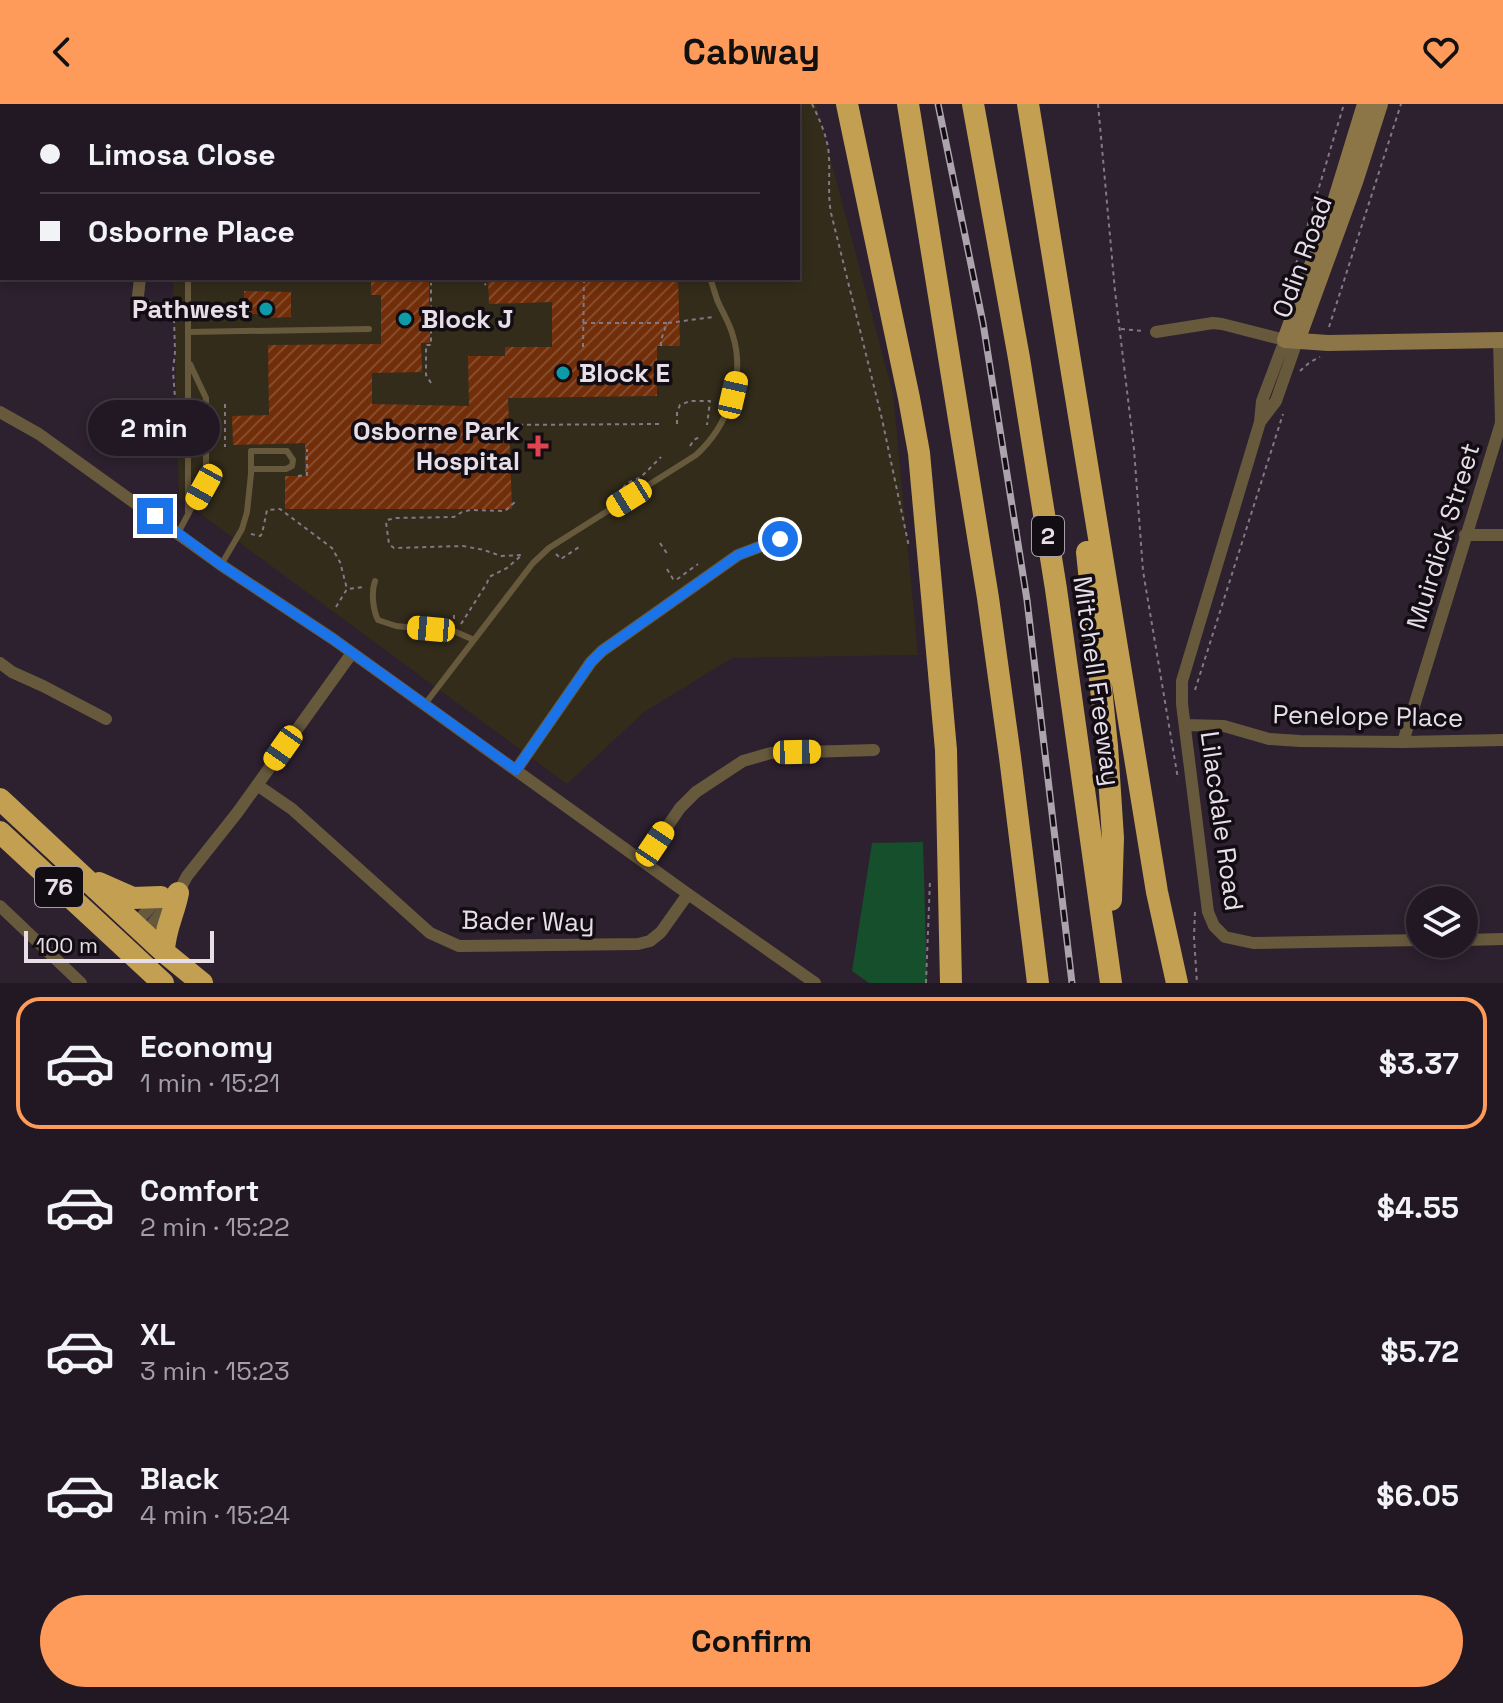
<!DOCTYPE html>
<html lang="en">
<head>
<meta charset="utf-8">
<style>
	body { margin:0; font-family:"Space Grotesk",sans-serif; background:#2e2530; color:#f1f3f6; height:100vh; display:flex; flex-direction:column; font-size:30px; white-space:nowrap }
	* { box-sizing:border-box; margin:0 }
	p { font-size:26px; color:#a2a0a6 }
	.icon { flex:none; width:44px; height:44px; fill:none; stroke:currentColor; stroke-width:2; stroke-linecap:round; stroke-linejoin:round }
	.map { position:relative; height:879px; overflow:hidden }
	.sheet { display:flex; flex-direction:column; background:#221823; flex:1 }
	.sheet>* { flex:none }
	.top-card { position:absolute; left:0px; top:0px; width:800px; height:176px; box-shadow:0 4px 12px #0003,0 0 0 2px #3f3741; display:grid; align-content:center; height:176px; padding:0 40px; background:#221823 }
	.fabs { position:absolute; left:1406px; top:782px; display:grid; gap:16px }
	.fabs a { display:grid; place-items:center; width:72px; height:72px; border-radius:50%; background:#221823; box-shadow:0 4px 12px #0003,0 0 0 2px #3f3741; font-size:40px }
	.scale { position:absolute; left:24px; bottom:20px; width:190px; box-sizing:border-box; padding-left:8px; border:4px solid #e7dee8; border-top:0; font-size:22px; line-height:28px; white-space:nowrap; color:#e7dee8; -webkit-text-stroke:6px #120c13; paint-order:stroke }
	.end { position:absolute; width:36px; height:36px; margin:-18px; border:10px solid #1a73e8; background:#fff; box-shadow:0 0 0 4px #fff }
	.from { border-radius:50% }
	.bubble { position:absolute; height:56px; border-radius:28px; background:#221823; box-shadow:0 4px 12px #0003,0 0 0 2px #3f3741; font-size:26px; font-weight:600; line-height:56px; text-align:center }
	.car { position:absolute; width:24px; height:48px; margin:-24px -12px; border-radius:10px; box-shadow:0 0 6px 2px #0007; background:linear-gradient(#f5c518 24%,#345 0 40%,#f5c518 0 76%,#345 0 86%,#f5c518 0) }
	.top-card b { display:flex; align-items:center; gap:28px; height:76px; font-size:30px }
	.top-card b+b { border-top:2px solid #3f3741 }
	.top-card i { width:20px; height:20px; background:#f1f3f6 }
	ul { padding:14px 0 0; list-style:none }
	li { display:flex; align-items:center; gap:24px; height:132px; margin:0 16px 12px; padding:0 24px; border:4px solid transparent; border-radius:24px }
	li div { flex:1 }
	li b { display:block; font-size:30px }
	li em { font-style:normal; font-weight:600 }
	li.active { border-color:#ff9b5a }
	li>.icon { width:72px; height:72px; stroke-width:1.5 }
	.button { display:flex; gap:16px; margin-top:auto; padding:16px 40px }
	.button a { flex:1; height:92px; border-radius:48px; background:#ff9b5a; color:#111; font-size:32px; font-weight:600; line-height:92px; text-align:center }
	header { display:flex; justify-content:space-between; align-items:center; height:104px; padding:0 40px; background:#ff9b5a; color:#111; font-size:36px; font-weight:600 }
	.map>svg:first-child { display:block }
	.medical { fill:#332c1b }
	.park { fill:#164f2c }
	.building { fill:url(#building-hatch) }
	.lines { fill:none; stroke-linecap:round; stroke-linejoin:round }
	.path { stroke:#837885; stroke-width:2; stroke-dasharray:4 4; stroke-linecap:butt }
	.lane { stroke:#67593c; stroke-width:6 }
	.street { stroke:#67593c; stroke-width:12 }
	.secondary { stroke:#8c7546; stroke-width:16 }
	.highway { stroke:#c39f52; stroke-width:22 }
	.rail-casing { stroke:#ada3af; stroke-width:7 }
	.rail { stroke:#120c13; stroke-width:4; stroke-dasharray:12; stroke-linecap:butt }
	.route { stroke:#1a73e8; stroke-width:10 }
	.culture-dot { fill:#0f9aa8; stroke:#120c13; stroke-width:3 }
	.health-dot { fill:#e0444e; stroke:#120c13; stroke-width:3 }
	.labels { text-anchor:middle; stroke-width:7; stroke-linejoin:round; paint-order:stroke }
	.shield { fill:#120c13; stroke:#a79fa8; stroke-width:2 }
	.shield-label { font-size:24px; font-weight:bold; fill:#e7dee8 }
	.street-label { font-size:26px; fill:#e7dee8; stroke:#120c13 }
	.poi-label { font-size:26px; font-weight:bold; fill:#e7dee8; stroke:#120c13; text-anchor:end }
</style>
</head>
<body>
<header><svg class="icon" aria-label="back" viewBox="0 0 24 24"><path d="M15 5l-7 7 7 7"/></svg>Cabway<svg class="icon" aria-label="heart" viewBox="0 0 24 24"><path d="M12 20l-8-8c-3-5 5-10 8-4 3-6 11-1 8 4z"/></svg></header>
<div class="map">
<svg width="1503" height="879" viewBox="0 0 1503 879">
	<defs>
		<pattern id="building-hatch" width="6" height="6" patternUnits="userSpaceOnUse" patternTransform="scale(2)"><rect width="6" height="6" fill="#712e08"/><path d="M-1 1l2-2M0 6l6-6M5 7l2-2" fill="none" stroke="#854c2c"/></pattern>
	</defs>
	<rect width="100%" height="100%" fill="#2d202f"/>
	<path class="medical" d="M168 0H816L893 290 918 551 732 554 643 609 567 680 179 394 173 174H798V2H168Z"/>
	<path class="park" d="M923 738 927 879H869L852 867 872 739Z"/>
	<path class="building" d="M371 174H429L430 239H421L422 268 372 269V300L469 302 468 252H505V243H552V198L489 200 488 174H678L680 242H657V292L508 294 512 405H285V372H305V339L233 341 232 312 269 311 268 241 381 240V191H371Z
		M244 187 291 188V213L268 214V210H241L239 199 244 198Z"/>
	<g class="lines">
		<path class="path" d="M812 0C819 14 825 28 828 43 831 65 827 87 831 109L882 315 909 443
			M1098 0 1115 187 1134 345 1143 467 1178 675
			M1296 160 1344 0
			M479 174 486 181
			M148 197 169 209 174 215 175 248 173 267 177 320
			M583 219H667L661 236V242
			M668 219 713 213
			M1329 223 1401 0
			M1121 225 1143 227
			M583 243 584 174
			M1300 267 1310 258 1320 253
			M431 279 426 271V241H431V179
			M225 300V343
			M677 320V308L680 301 690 297H710L707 321
			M503 321 662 320
			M690 342 694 336 699 333
			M298 372 307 371V345
			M623 384 627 379 641 373 661 353
			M251 430 260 432 262 430 267 406 280 405 332 444 340 458 347 485
			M660 439 668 451
			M556 450 561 455 579 443
			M667 465 673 475 676 476 698 460
			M336 503 347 485 364 483
			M454 511V518
			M461 520 487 479 489 473 507 464 522 451 501 452 484 446 463 442 394 444 389 440 386 418 387 416 396 414 454 413 462 408 470 406 505 407 515 398 513 396
			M1195 586 1283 310
			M1195 808 1194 833 1197 879
			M1431 844H1453
			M926 879 930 776"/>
		<path class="lane" d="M186 0V2
			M707 0V2
			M188 174V408
			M188 228 369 225
			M178 429 206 377V294L190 260
			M221 461 242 425 247 408 251 370V347H287L293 356 292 362 286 365H251
			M375 477C371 488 373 506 378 516L396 522 456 528 474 536
			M425 600 533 459 549 444 696 351C727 323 746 274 733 232 730 220 723 209 718 198 715 190 713 182 710 174"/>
		<path class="street" d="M141 0V2
			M0 104H2
			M138 192 140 174
			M1156 228 1213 219 1222 220 1285 236 1262 297 1260 318 1182 577V600L1208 808 1214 822 1225 833 1253 839 1420 836
			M0 308 39 330 221 461 333 535 688 790 815 879
			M1260 318 1276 297 1297 237
			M1465 431H1503
			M0 559 12 568 43 582 106 615
			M1185 621 1224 622 1269 635 1300 637 1403 638 1503 636
			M1403 638 1501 319 1499 236
			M516 666 591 558 602 547 738 451 780 435
			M257 681 292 705 430 829 459 842 638 840 650 837 661 828 688 790
			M644 757 680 704 696 688 743 657 771 649 874 646
			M0 802 81 879
			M131 824 159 794
			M142 832 178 789 187 772 237 709 352 549
			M1464 836 1503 835"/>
		<path class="secondary" d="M1365 0 1334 101 1285 236 1328 239 1503 236
			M1297 237 1355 78 1380 0"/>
		<path class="highway" d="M847 0 909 294 919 349 946 646 951 879
			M908 0 988 494 1010 653 1038 879
			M973 0 1019 254 1056 485 1111 879
			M1028 0 1157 788 1177 879
			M1087 448 1107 642 1113 734 1111 796
			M0 695 164 848 202 879
			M0 728 163 879
			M99 779 133 794 161 793
			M164 848C164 827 174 810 178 789"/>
		<defs>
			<path id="rail" d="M938 0 983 219 1027 496 1072 879"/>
		</defs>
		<use href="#rail" class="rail-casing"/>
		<use href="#rail" class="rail"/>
	</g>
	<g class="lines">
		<path class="route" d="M155 412 221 461 333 535 516 666 591 558 602 547 738 451 780 435"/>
	</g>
	<g class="culture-dot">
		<circle cx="266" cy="205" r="8"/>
		<circle cx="405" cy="215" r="8"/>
		<circle cx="563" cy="269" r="8"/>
	</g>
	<path class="health-dot" d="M534 330h8v8h8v8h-8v8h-8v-8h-8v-8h8z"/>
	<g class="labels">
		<g class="shield">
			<rect x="1032" y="412" width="32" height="40" rx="6"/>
			<rect x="35" y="763" width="48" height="40" rx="6"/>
		</g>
		<g class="shield-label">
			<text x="1048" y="440">2</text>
			<text x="59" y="791">76</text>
		</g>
		<g class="street-label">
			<text transform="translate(1302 153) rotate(-70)" y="9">Odin Road</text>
			<text transform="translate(1443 432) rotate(-73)" y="9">Muirdick Street</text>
			<text transform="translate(1097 577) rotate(82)" y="9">Mitchell Freeway</text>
			<text transform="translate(1368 612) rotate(1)" y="9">Penelope Place</text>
			<text transform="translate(1222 717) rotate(82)" y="9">Lilacdale Road</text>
			<text transform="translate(528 817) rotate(1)" y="9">Bader Way</text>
		</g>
		<g class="poi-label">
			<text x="250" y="214">Pathwest</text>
			<text x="421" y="224" text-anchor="start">Block J</text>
			<text x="579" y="278" text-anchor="start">Block E</text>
			<text x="520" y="336">Osborne Park<tspan x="520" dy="30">Hospital</tspan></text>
		</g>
	</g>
</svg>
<div class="fabs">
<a><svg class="icon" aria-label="layers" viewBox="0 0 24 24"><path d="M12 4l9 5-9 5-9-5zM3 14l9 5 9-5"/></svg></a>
</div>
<div class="scale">100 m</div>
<i class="end from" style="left:780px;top:435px"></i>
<i class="end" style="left:155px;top:412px"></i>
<div class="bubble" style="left:88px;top:296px;width:132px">2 min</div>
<i class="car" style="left:733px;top:291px;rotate:13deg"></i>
<i class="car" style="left:204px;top:383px;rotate:209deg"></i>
<i class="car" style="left:629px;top:394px;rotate:238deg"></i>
<i class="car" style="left:431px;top:525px;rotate:275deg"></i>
<i class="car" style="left:283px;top:644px;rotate:215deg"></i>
<i class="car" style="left:797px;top:648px;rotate:89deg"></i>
<i class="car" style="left:655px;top:740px;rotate:34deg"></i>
<div class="top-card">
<b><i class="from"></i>Limosa Close</b>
<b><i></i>Osborne Place</b>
</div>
</div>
<section class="sheet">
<ul>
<li class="active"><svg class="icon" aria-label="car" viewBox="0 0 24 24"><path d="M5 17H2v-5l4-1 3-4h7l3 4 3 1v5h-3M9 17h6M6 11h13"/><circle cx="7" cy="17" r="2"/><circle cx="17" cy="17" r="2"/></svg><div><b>Economy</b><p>1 min · 15:21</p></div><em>$3.37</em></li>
<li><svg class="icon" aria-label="car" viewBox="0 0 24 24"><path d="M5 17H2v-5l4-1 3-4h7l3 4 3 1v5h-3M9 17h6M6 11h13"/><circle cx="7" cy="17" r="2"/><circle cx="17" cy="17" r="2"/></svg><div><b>Comfort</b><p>2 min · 15:22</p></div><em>$4.55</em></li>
<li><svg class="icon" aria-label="car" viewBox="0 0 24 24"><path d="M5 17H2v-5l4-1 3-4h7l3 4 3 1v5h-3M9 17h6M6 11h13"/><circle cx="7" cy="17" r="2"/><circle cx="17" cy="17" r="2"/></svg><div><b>XL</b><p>3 min · 15:23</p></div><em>$5.72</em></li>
<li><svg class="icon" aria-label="car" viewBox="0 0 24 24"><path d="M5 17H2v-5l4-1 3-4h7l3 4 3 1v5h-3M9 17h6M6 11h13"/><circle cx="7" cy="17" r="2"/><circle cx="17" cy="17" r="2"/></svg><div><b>Black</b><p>4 min · 15:24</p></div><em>$6.05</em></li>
</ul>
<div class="button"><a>Confirm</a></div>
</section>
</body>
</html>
